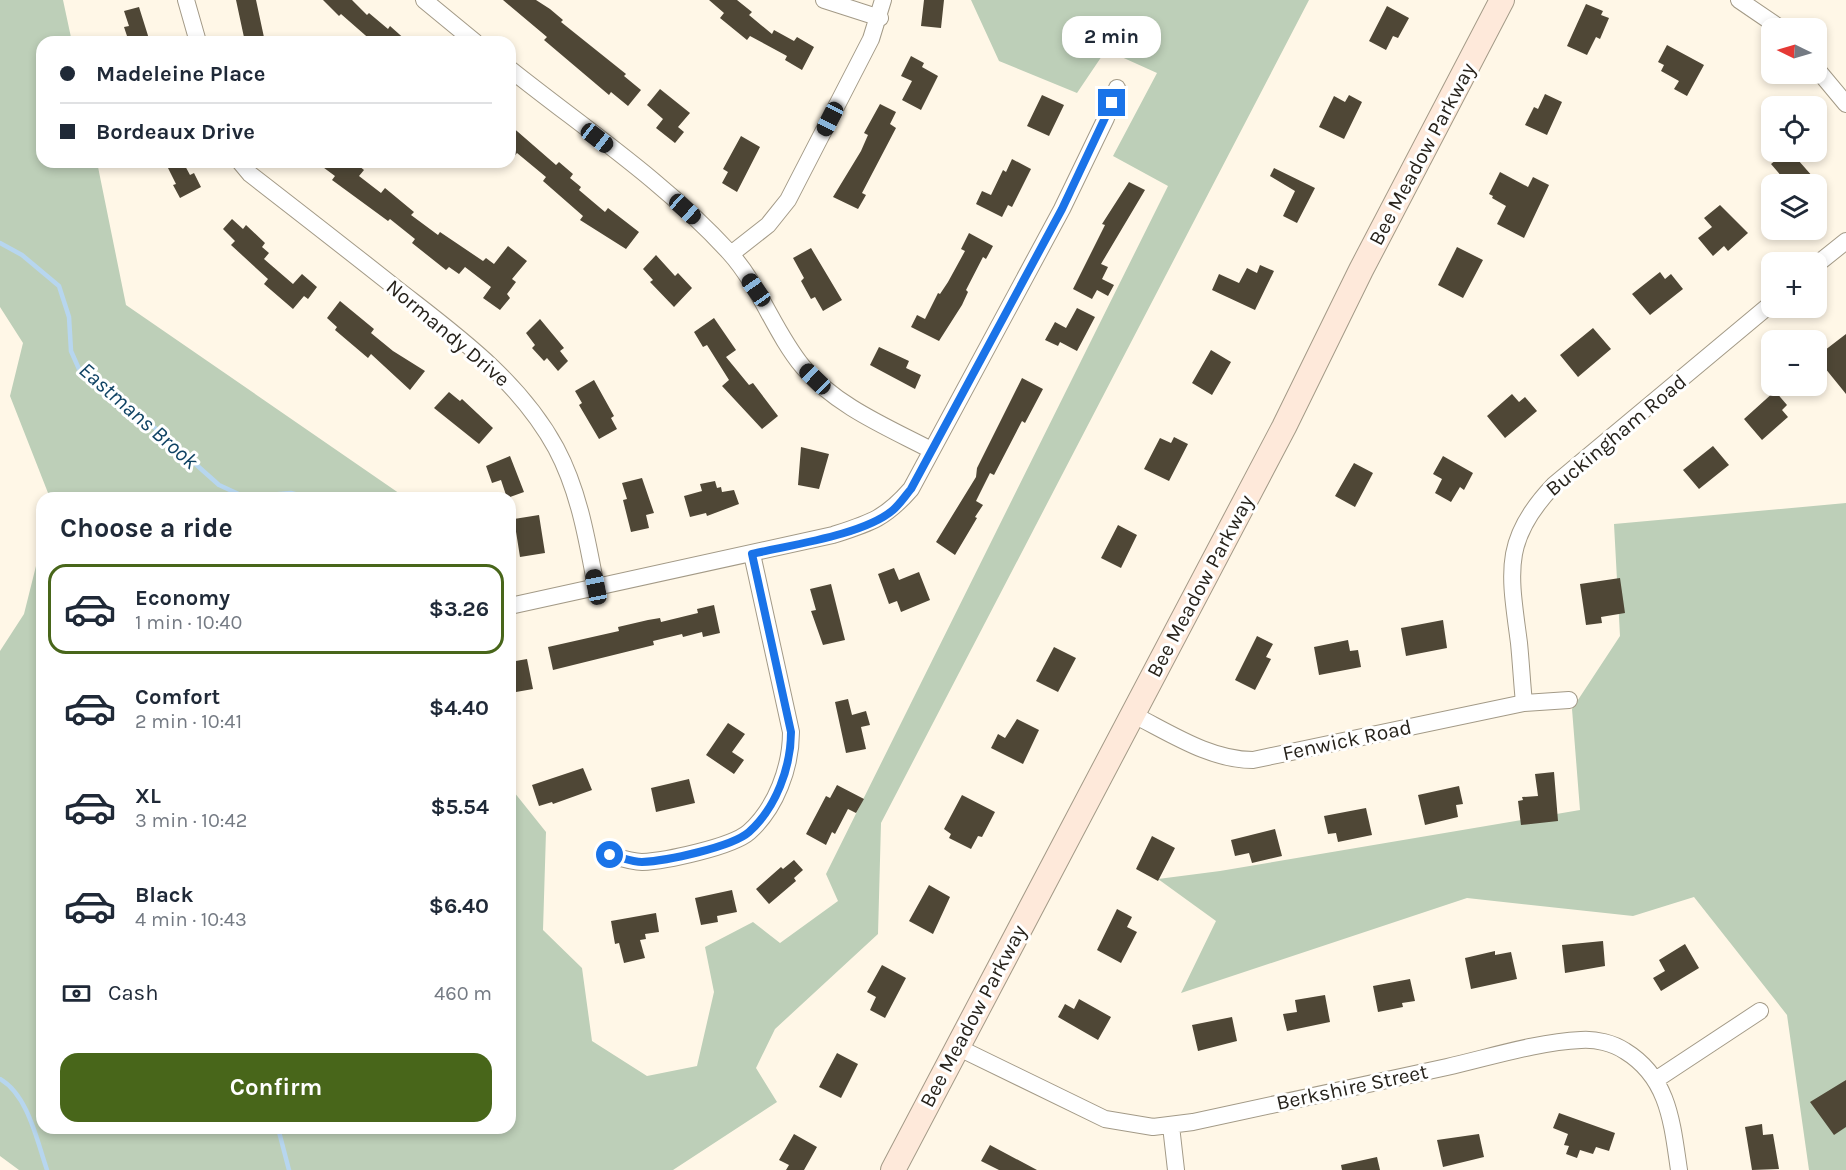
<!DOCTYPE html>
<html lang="en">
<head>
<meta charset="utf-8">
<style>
	body { margin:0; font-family:Karla,sans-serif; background:#f2f2f3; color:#1f2937; height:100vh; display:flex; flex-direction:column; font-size:22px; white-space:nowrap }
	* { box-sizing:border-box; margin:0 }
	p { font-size:20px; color:#747a83 }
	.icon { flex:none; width:33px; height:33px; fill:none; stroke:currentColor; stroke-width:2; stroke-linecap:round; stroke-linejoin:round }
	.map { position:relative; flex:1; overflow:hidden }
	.sheet { position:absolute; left:36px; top:492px; width:480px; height:642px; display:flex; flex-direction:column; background:#fff; border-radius:18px; box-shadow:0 3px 9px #0003 }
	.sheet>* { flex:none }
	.hud { position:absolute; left:36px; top:36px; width:480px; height:132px; border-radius:18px; box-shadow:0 3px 9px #0003; display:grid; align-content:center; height:132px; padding:0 24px; background:#fff }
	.needle { width:39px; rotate:275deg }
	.controls { position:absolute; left:1761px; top:18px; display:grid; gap:12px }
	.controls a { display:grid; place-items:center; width:66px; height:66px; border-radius:12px; background:#fff; box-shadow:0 3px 9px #0003; font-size:30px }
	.end { position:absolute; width:27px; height:27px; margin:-14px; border:8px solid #1a73e8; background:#fff; box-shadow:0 0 0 3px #fff }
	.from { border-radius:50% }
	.bubble { position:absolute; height:42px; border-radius:18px; background:#fff; box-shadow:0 3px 9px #0003; font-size:20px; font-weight:700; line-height:42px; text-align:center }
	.car { position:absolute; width:18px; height:36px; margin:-18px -9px; border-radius:8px; box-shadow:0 0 4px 2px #0007; background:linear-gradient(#222 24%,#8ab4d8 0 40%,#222 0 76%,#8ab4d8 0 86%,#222 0) }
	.hud b { display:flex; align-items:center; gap:21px; height:57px; font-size:22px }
	.hud b+b { border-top:2px solid #e0e1e3 }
	.hud i { width:15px; height:15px; background:#1f2937 }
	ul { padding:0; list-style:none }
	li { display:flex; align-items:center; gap:18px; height:90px; margin:0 12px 9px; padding:0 12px; border:3px solid transparent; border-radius:18px }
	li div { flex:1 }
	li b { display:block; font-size:22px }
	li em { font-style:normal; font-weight:700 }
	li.on { border-color:#48661a }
	li>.icon { width:54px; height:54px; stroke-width:1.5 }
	h2 { padding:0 24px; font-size:27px; line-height:72px }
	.pay { display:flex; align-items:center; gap:15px; height:66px; padding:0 24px; font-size:22px }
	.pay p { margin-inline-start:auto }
	.action { display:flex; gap:12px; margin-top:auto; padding:12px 24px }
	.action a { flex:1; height:69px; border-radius:18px; background:#48661a; color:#fff; font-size:24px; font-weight:700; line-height:69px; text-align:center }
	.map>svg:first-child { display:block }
	.green { fill:#bdcfb8 }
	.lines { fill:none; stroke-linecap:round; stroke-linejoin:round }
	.stream { stroke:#b7d6ef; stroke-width:4.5 }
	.building { fill:#4f4736 }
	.street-casing { stroke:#a39a87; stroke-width:18 }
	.secondary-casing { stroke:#a39a87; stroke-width:26 }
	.street { stroke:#fff; stroke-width:16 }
	.secondary { stroke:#fee9da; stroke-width:24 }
	.route { stroke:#1a73e8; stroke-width:8 }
	.labels { text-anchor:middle; stroke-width:6; stroke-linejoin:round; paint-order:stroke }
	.street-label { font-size:21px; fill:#27231c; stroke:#fff }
	.water-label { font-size:22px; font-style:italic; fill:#104364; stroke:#fff }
</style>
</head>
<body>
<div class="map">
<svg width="1846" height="1170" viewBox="0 0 1846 1170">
	<rect width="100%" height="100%" fill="#fff7e7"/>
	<path class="green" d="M0 0H63L72 42H42V162H97L126 305 406 498H50L10 396 23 343 0 307Z
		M971 0H1309L881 823 878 934 775 1029 756 1068 777 1102 673 1170H19L0 1156V651L24 614 42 542V1128H510V787L546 832 543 930 582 968 592 1041 647 1076 697 1066 714 992 705 947 753 922 780 943 838 901 826 874 1168 186 1113 156 1157 73 1106 50 1077 93 999 61Z
		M1846 503V1170H1809L1787 1015 1694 897 1633 916 1467 898 1181 993 1216 921 1158 879 1220 871 1580 810 1572 709 1620 636 1614 524Z"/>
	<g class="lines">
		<path class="stream" d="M0 243 22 255 59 286 69 317 71 351 79 369 96 384 155 428 219 485 245 497 291 493 309 498
			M0 1079C28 1095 37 1141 47 1170
			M278 1128 289 1170"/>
	</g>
	<path class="building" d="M236 0H256L265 42H245Z
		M323 0H352L367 15 369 13 388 29 390 26 408 42H373L341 14 339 16Z
		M503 0H536L550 9 563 20 561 22 626 74 624 76 641 90 628 106 611 92 609 95 544 40 547 37Z
		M709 0H737L752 12 749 15 772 34 774 30 794 41 797 37 814 47 802 70 785 60 787 56 750 36 747 40 720 18 724 13Z
		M924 0H944L941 28 921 26Z
		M1586 4 1603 11 1601 15 1609 18 1600 39 1596 37 1587 55 1567 46Z
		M1387 6 1409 18 1398 38 1393 36 1386 50 1369 41Z
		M139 7 150 42H129L124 27 129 26 124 11Z
		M1667 45 1704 65 1687 96 1674 89 1679 81 1661 71 1664 65 1658 62Z
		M911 56 924 63 922 67 938 76 921 110 902 100 912 81 901 76Z
		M660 89 690 113 678 127 684 132 675 143 656 128 663 119 647 105Z
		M1545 94 1562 102 1547 135 1525 125 1534 107 1538 109Z
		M1042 95 1064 105 1049 136 1027 126Z
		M1349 95 1362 102 1344 139 1319 127 1334 96 1345 102Z
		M880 104 896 112 890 124 896 128 862 193 866 195 858 209 833 197 861 151 868 135 864 133Z
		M510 125 556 165 559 162 573 174 570 178 581 187 579 190 605 212 608 208 639 232 626 249 580 220 583 216 543 181 546 177 517 153 510 161Z
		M741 136 760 147 737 192 722 183 728 172 723 169Z
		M1786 152H1791L1813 177 1804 184H1788L1771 164Z
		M1012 159 1031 169 1012 207 1008 205 1002 217 976 204 982 191 991 195 1003 170 1006 172Z
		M165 162H183L190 175 194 173 201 187 180 198 173 185 176 184Z
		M316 162H354L364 170 359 176 381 193 385 188 414 212 411 215 438 235 440 232 483 261 486 258 494 264 508 246 527 261 512 279 516 282 507 294 510 298 500 310 483 298 491 287 465 267 459 274 449 267 446 270 412 243 415 239 390 219 388 221 332 180 335 176Z
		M1274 168 1315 188 1297 223 1283 216 1295 191 1270 176Z
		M1500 172 1528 187 1533 177 1549 185 1524 238 1497 224 1506 206 1492 198 1493 196 1489 194Z
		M1129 182 1145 190 1101 264 1108 267 1102 279 1114 285 1108 296 1097 290 1092 299 1073 289 1105 225 1102 224Z
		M1720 205 1748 233 1728 251 1724 246 1713 256 1698 238 1712 227 1704 218Z
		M232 219 243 229 246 225 265 243 262 247 269 253 264 259 293 284 302 274 317 287 308 299 304 296 293 309 264 284 268 279 231 245 235 241 223 229Z
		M969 233 993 246 986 259 983 257 966 290 968 292 962 305 939 341 911 327 917 315 925 319 938 293 940 294 948 282 965 251 961 249Z
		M1457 247 1483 260 1463 298 1438 285Z
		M811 248 842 300 823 311 815 297 811 299 801 281 804 278 793 258Z
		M656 255 675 276 678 273 692 288 674 307 650 282 653 280 643 269Z
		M1260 265 1274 271 1255 310 1212 290 1219 274 1239 283 1247 268 1257 273Z
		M1660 272 1665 279 1671 274 1683 289 1650 315 1632 294Z
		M340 301 374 329 371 333 393 351 425 371 410 390 371 354 368 358 335 330 337 327 327 318Z
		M1077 308 1095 317 1077 351 1060 342 1058 346 1045 340 1055 322 1066 328Z
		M714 318 736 350 726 357 749 385 753 383 778 416 762 429 722 386 729 380 707 345 703 347 694 332Z
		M540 319 564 348 560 351 568 361 558 371 547 358 544 361 532 348 535 345 526 333Z
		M1593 328 1611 349 1578 377 1560 355Z
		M1846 334V394L1816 357Z
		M879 347 909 361 906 368 921 375 915 389 870 365Z
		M1211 350 1231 362 1212 395 1192 383Z
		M1022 378 1043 389 1025 423 1022 421 994 475 990 473 976 501 983 505 975 517 977 518 955 555 936 542 976 477 977 468Z
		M594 380 614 416 611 418 617 429 599 439 579 405 582 403 575 391Z
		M1775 391 1787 405 1782 410 1788 417 1762 440 1744 419Z
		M449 392 460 401 462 399 493 428 479 444 434 408Z
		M1512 394 1519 402 1525 397 1537 411 1505 438 1487 416Z
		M1174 437 1188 444 1169 481 1144 469 1160 438 1171 443Z
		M1713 446 1729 465 1699 489 1683 470Z
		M801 447 829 454 819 489 798 485Z
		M510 456 524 492 507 498 501 480 492 483 486 466Z
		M1443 456 1473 473 1464 490 1460 487 1451 502 1435 493 1442 479 1433 474Z
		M1354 463 1373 473 1355 507 1335 496Z
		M642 478 654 513 646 515 649 528 631 532 623 500 627 499 622 483Z
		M715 481 717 488 721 487 722 492 734 490 739 504 707 516 706 513 690 517 684 496 702 491 700 484Z
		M539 515 545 553 520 557 514 519Z
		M1118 525 1137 535 1121 568 1101 558Z
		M894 568 899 580 919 572 930 600 901 612 897 601 889 604 878 574Z
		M1620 578 1625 613 1601 617 1602 623 1586 625 1580 584Z
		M831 584 845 640 823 645 811 611 816 610 810 589Z
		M714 605 720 633 703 637 702 632 683 637 682 634 653 641 654 645 553 670 548 647 619 631 618 627 648 620 660 618 661 622 698 613 697 609Z
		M1443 620 1447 648 1406 656 1401 628Z
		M1257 636 1273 644 1266 657 1271 659 1255 690 1235 680Z
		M1348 640 1350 651 1358 650 1361 667 1319 675 1314 647Z
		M1054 647 1076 658 1058 692 1036 681Z
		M527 659 533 689 516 692 515 688 510 689V662Z
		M848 699 852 715 866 711 870 725 861 727 866 749 846 753 835 702Z
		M1017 719 1039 730 1023 764 991 748 998 734 1005 738Z
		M728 723 745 734 732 752 744 760 734 774 706 755Z
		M583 768 592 790 553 804 552 802 539 806 532 785Z
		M1554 772 1558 821 1521 825 1518 801 1523 800 1522 797 1538 796 1535 774Z
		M689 779 695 803 656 812 651 788Z
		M837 785 864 799 856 813 848 809 835 834 832 832 826 845 806 834 826 796 830 798Z
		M1459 786 1463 804 1456 805 1458 817 1425 825 1418 795Z
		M962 795 995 812 982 837 978 836 971 849 949 838 951 834 944 829Z
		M1366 808 1372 835 1338 842 1336 833 1328 834 1324 816Z
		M1275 829 1282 856 1252 863 1249 853 1235 856 1231 840Z
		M1152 836 1175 848 1158 881 1136 869Z
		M794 860 803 870 794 878 796 881 769 904 756 889 781 867 783 869Z
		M929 885 950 897 933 934 909 921Z
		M732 890 737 912 717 916 718 922 701 925 695 898Z
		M1117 909 1132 917 1127 927 1137 932 1121 963 1097 950Z
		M656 913 659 932 645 934 646 939 640 940 645 958 624 963 619 943 615 944 611 921Z
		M1603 941 1605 966 1565 973 1562 945Z
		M1685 944 1699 968 1661 991 1653 978 1665 971 1659 960Z
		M1495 951V955L1511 952 1517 979 1471 989 1465 958Z
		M882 965 906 978 885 1018 870 1010 876 997 867 992Z
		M1410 979 1415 1001 1402 1003 1403 1007 1378 1012 1373 986Z
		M1325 995 1330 1022 1287 1031 1283 1014 1297 1012 1295 1000Z
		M1079 999 1111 1017 1098 1040 1058 1017 1065 1004 1074 1009Z
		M1232 1017 1237 1041 1198 1051 1192 1025Z
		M837 1053 858 1064 841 1098 819 1087Z
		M1846 1080V1127L1834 1135 1810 1102Z
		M1559 1113 1615 1133 1609 1151 1596 1147 1593 1154 1580 1150 1577 1158 1566 1154 1569 1146 1564 1145 1568 1134 1553 1128Z
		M1762 1124 1763 1135 1773 1134 1779 1169 1752 1170 1745 1127Z
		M794 1134 817 1147 804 1170H786L789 1165 779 1160Z
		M1479 1134 1484 1157 1443 1167 1437 1140Z
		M990 1145 1037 1170H999L981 1161Z
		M1377 1157 1380 1170H1342L1341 1165Z"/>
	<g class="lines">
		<defs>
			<path id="street" d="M186 0 198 42
				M424 0 475 42
				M824 0 880 18
				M1739 0 1780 28
				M1816 68 1846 104
				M510 69C584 128 665 182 729 252 760 286 774 332 803 367 836 406 887 427 931 450
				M240 162 250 174C299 212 348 250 397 289 456 335 519 380 556 448 579 491 587 539 596 587
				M731 254 768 225 788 200 871 39 883 0
				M1816 265 1846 241
				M510 606 833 535C870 523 885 519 911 489L1062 209 1106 118 1117 88
				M1524 703C1522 683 1521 663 1519 643 1510 574 1501 540 1554 485L1772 303
				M1132 714C1170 733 1210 760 1253 760L1524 703 1569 700
				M610 855C620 858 632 862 642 862 665 861 732 847 749 832 776 808 791 767 791 732L752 554
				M957 1047 1105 1119 1153 1127 1193 1122C1277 1103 1362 1085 1447 1067 1491 1057 1537 1042 1581 1040 1596 1039 1613 1043 1625 1051 1669 1078 1672 1123 1679 1170
				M1657 1079 1760 1011
				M1171 1126 1176 1170"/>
			<path id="secondary" d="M893 1170 1284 427 1361 270 1502 0"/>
		</defs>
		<use href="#street" class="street-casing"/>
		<use href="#secondary" class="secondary-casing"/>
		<use href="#street" class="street"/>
		<use href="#secondary" class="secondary"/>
	</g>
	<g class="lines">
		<path class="route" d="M610 855C620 857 632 862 642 862 666 861 732 847 749 832 776 808 791 767 791 732L752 554C790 545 864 535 893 510 900 504 905 496 911 489L1062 209 1112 103"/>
	</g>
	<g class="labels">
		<g class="street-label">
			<text transform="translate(1422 154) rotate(-62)" y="7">Bee Meadow Parkway</text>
			<text transform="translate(448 333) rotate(40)" y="7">Normandy Drive</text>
			<text transform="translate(1616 435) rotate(-40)" y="7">Buckingham Road</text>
			<text transform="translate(1200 586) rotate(-62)" y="7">Bee Meadow Parkway</text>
			<text transform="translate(1347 740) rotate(-12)" y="7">Fenwick Road</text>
			<text transform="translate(973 1016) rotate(-62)" y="7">Bee Meadow Parkway</text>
			<text transform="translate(1352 1087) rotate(-12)" y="7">Berkshire Street</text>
		</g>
		<g class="water-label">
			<text transform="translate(139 415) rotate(41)" y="8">Eastmans Brook</text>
		</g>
	</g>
</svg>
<div class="controls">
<a><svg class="needle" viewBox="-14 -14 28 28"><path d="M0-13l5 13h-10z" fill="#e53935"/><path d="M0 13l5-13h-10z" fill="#747a83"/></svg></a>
<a><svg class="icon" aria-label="locate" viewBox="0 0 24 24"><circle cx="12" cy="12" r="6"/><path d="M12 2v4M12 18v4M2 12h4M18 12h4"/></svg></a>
<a><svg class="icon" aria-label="layers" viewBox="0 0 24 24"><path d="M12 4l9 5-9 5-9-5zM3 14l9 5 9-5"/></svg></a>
<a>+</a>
<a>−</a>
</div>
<i class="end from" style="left:610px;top:855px"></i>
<i class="end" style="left:1112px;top:103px"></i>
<div class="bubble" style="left:1062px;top:16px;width:99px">2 min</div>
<i class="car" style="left:830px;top:119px;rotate:207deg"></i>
<i class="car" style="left:597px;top:138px;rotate:128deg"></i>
<i class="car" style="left:685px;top:209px;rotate:132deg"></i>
<i class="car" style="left:756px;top:290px;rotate:325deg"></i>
<i class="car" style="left:815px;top:379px;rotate:314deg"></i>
<i class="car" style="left:596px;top:587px;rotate:349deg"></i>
<div class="hud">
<b><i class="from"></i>Madeleine Place</b>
<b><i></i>Bordeaux Drive</b>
</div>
<section class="sheet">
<h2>Choose a ride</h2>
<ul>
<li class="on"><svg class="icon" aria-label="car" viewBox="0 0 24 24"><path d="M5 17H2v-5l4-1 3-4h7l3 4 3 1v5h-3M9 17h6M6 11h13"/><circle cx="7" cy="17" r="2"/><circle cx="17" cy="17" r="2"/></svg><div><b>Economy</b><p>1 min · 10:40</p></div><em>$3.26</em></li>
<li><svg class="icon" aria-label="car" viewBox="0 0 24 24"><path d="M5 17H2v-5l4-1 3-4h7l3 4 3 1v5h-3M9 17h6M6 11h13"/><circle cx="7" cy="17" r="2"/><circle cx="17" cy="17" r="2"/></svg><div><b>Comfort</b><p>2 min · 10:41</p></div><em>$4.40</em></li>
<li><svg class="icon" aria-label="car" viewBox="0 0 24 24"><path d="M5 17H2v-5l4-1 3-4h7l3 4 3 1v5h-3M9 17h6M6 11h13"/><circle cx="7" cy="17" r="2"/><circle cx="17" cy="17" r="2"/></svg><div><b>XL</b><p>3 min · 10:42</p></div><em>$5.54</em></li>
<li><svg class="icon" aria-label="car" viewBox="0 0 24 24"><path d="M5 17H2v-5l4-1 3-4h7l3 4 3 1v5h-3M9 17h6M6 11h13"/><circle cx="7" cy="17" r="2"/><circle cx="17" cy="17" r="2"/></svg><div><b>Black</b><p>4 min · 10:43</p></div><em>$6.40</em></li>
</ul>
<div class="pay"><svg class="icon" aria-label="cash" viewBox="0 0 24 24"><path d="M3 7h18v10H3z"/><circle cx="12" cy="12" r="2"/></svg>Cash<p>460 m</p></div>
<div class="action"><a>Confirm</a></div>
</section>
</div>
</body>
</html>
